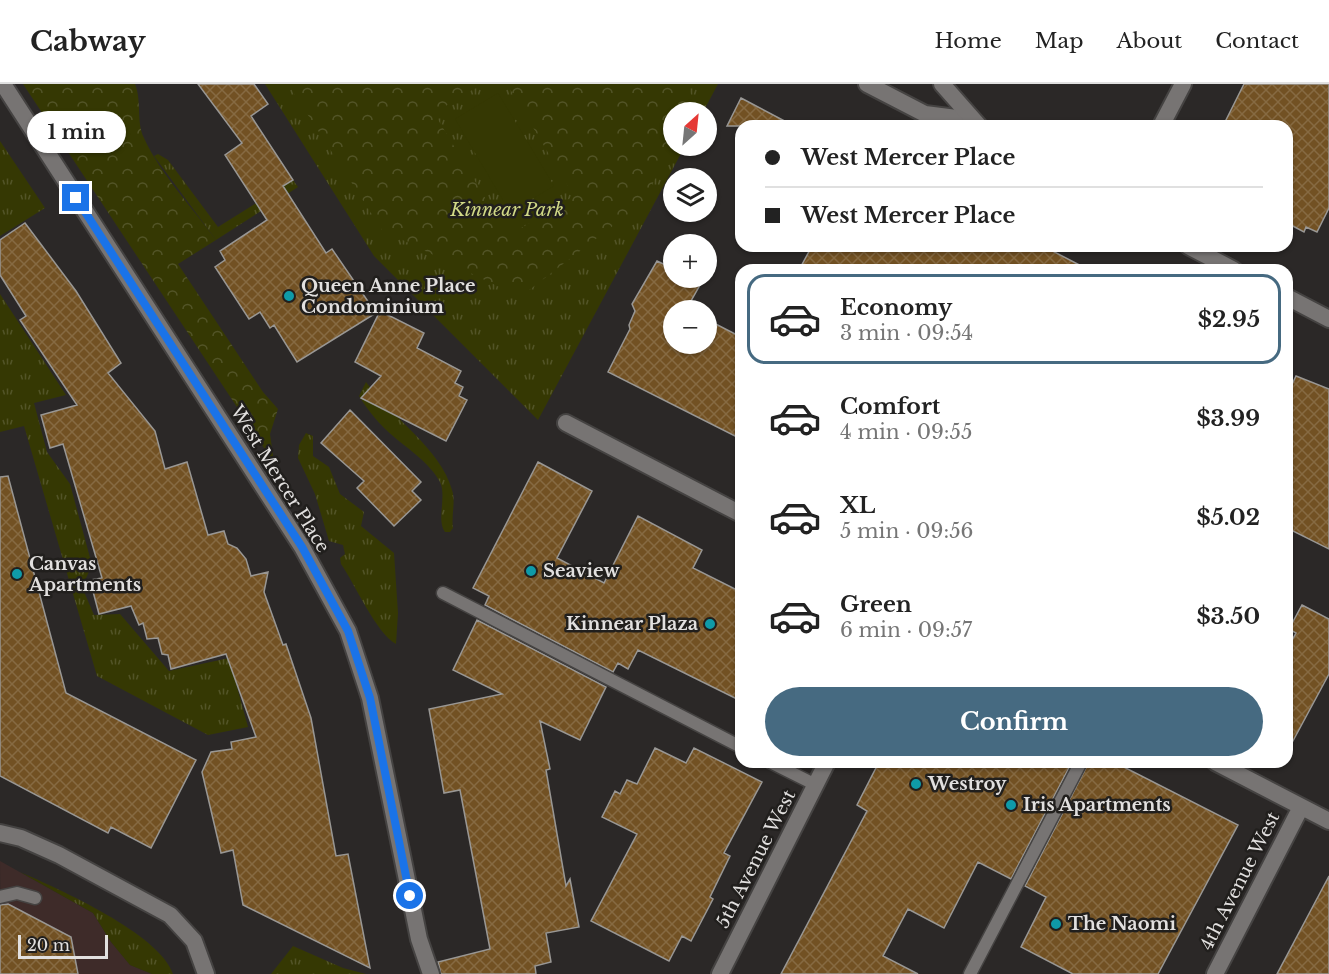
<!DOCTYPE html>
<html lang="en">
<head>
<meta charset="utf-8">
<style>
	body { margin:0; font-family:"Libre Baskerville",serif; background:#f2f2f2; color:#222; height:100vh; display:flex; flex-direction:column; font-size:22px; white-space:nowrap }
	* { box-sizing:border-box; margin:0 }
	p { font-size:20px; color:#767676 }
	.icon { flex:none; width:33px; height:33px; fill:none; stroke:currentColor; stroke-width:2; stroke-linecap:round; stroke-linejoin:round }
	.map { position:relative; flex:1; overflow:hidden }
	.sheet { position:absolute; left:735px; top:180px; width:558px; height:504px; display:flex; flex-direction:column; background:#fff; border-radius:18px; box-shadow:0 2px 4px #0004 }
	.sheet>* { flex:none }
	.hud { position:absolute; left:735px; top:36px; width:558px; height:132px; border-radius:18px; box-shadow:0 2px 4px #0004; display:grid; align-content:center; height:132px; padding:0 30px; background:#fff }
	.needle { width:39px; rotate:27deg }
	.controls { position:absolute; left:663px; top:18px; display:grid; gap:12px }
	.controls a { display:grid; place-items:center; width:54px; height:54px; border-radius:50%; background:#fff; box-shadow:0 2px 4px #0004; font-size:30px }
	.scale { position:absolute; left:18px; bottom:15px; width:90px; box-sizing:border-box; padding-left:6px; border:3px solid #e2e0df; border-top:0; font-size:16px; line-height:21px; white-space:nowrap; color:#e2e0df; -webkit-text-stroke:4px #211f1d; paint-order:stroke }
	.end { position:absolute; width:27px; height:27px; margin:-14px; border:8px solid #1a73e8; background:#fff; box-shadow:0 0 0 3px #fff }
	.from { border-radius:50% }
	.bubble { position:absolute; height:42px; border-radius:21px; background:#fff; box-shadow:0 2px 4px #0004; font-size:20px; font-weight:700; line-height:42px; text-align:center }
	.hud b { display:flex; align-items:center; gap:21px; height:57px; font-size:22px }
	.hud b+b { border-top:2px solid #e0e0e0 }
	.hud i { width:15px; height:15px; background:#222 }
	ul { padding:10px 0 0; list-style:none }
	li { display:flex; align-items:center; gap:18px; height:90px; margin:0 12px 9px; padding:0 18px; border:3px solid transparent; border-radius:18px }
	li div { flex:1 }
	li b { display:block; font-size:22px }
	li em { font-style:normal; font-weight:700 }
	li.current { border-color:#466a81 }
	li>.icon { width:54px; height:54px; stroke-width:1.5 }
	.cta { display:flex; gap:12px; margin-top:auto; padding:12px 30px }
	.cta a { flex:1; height:69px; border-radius:36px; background:#466a81; color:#fff; font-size:24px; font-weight:700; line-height:69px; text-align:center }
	header { display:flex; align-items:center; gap:36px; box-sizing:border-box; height:84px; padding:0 30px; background:#fff; border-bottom:2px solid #e0e0e0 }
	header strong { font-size:28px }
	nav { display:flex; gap:33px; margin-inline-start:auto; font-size:21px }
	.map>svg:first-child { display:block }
	.commercial { fill:#3e2b29 }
	.grass { fill:url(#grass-tufts) }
	.forest { fill:url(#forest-crowns) }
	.pitch { fill:#353803 }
	.building { fill:url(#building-cross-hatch); stroke:#999794; stroke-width:1.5 }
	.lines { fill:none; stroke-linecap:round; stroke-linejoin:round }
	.service-casing { stroke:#454342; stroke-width:15 }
	.minor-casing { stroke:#454342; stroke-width:20 }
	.tertiary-casing { stroke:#454342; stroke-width:20 }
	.secondary-casing { stroke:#454342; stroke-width:20 }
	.service { stroke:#777473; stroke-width:12 }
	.minor { stroke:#777473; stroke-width:16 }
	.tertiary { stroke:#777473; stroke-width:16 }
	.secondary { stroke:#777473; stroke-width:16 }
	.route { stroke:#1a73e8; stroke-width:8 }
	.culture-dot { fill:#0f9aa8; stroke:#211f1d; stroke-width:2 }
	.labels { text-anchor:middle; stroke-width:5; stroke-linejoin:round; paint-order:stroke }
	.park-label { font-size:18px; font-style:italic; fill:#d1d986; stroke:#211f1d }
	.poi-label { font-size:18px; font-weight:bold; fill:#e2e0df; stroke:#211f1d; text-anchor:start }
	.street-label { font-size:18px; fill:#e2e0df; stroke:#211f1d }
</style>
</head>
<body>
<header>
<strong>Cabway</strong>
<nav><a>Home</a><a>Map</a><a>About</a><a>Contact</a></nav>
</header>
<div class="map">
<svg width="1329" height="890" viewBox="0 0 1329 890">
	<defs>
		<pattern id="grass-tufts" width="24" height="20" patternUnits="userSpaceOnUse" patternTransform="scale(1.5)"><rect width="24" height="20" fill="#353803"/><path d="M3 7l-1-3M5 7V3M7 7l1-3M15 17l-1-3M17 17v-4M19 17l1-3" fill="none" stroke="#525427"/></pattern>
		<pattern id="forest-crowns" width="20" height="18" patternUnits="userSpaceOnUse" patternTransform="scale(1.5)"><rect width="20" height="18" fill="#353803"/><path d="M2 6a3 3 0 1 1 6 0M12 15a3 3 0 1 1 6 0" fill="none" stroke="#525427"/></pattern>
		<pattern id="building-cross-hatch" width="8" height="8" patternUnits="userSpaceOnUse" patternTransform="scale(1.5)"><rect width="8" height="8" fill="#725123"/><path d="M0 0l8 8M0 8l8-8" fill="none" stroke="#866a42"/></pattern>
	</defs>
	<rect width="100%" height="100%" fill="#2b2827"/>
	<path class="commercial" d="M0 777 93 829 111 858 130 881 152 890H1Z"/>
	<path class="grass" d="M265 0H718L703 28H674V62H685L538 336 374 172Z
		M0 57 45 124 0 152Z
		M158 70 168 76 218 143 293 96 298 103 216 156 154 72Z
		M0 210 66 311 34 319 47 368 70 400 92 481 82 503 94 531 120 530 169 587 229 574 248 643 208 651 97 592 24 342 0 348Z
		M366 298C391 333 441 365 452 406 456 418 451 431 453 444L450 448H445C436 436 447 413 440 398 430 379 408 365 393 352 380 341 368 327 359 312Z
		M306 349 313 352V372L329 383 340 410 364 428 361 442 394 469 398 529 396 560C376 549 355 500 341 480L340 474 345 470 343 461 329 457 315 410 298 374 299 361Z
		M20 788C59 805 160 850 173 890H152L130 881 111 858 93 829Z
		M293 862 343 884 366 890H271Z"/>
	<path class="forest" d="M23 0H135C142 17 136 38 144 54 161 91 192 123 216 156L178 180 263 308 278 325 270 350 274 379Z
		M288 0H482L434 29 508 152 574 112 507 0H687L693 16 687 28H674L673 57 644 118 520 213 382 146Z"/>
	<path class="pitch" d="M498 9 554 102 510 128 455 35Z"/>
	<path class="building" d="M198 0H254L268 20 251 32 293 96 283 102 326 169 332 165 376 229 297 278 274 241 270 244 260 228 249 235 215 183 225 176 220 167 267 136 225 71 242 59Z
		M1244 0H1329V124L1317 148 1306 143 1304 148 1287 139V42H1223Z
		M741 14 794 42H727Z
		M25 139 76 207 121 279 108 289 155 347 165 385 187 378 208 451 224 447 228 460 237 464 246 475 251 492 268 488 264 508 283 561 286 560 311 634 336 772 348 770 370 884 243 821 233 766 221 769 202 688 211 668 232 665 231 658 256 653 226 570 171 585 168 571 162 570 158 554 147 555 143 539 139 541 131 522 99 530 90 496 102 494 63 360 50 364 41 331 77 321 20 236 26 232 0 191V156Z
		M812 162H1043L1089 186H799Z
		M657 177 674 185V194H704L687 224 691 226H674V260H706V235L741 253V355L608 288 630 245 629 241 635 227 632 220Z
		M380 227 424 249 417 264 461 287 455 299 463 303 459 312 467 316 446 357 361 314 381 292 355 278Z
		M1296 292 1329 305V465L1287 444V311Z
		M350 326 421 398 412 407 421 416 394 442 357 404 364 397 321 359Z
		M538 378 592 407 557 474 604 499 638 432 702 466 693 484 741 508V617L638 566 628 585 618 579 613 588 485 521 489 512 473 504Z
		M8 392 66 609 196 676 151 764 111 743 108 749 0 692V393Z
		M1302 521 1329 535V590L1287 668V565L1296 549 1289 545Z
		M477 536 606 603 580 656 540 637 550 685 546 686 566 802 570 795 579 843 546 849 551 878 535 882 536 890H441L438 878 490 865 460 706 444 709 429 625 502 610 453 586Z
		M655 664 686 679 694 664 762 698 724 769 730 772 710 813 713 815 691 857 682 852 669 877 591 837 637 750 602 733 615 707 620 710 627 696 637 700Z
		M879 678H1072L1011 795 978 778 944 844 908 825 883 872 918 890H781L867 727 857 721Z
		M1089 678H1114L1238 741 1158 890H1073L1021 863 1046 813 1025 802Z
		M1329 792V890H1277Z
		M8 820 71 853 78 890H0V821Z"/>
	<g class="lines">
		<defs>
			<path id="service" d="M443 509 741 663
				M770 678 816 701
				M0 813 17 809 35 814
				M970 890 1081 678"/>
			<path id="minor" d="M867 0 925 30 972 36
				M1161 42 1183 0
				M566 339 741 430
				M1215 678 1329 737
				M0 749 21 754 59 771 170 831 194 857 206 890
				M720 890 827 678
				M1215 890 1301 723"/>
			<path id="tertiary" d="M942 0 979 42
				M1188 162 1234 186
				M1287 213 1329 235"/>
			<path id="secondary" d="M3 0 302 463 348 547 370 614 419 855 431 890"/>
		</defs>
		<use href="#service" class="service-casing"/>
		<use href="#minor" class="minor-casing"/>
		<use href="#tertiary" class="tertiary-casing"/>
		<use href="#secondary" class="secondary-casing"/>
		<use href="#service" class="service"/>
		<use href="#minor" class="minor"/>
		<use href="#tertiary" class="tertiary"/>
		<use href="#secondary" class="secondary"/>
	</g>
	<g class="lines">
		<path class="route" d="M76 114 302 463 348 547 370 614 410 812"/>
	</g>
	<g class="culture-dot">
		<circle cx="289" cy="212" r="6"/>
		<circle cx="531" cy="487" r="6"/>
		<circle cx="17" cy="490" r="6"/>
		<circle cx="710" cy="540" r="6"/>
		<circle cx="916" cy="700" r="6"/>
		<circle cx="1011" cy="721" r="6"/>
		<circle cx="1056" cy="840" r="6"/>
	</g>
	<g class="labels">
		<g class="park-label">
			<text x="507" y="132">Kinnear Park</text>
		</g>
		<g class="poi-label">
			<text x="301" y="208">Queen Anne Place<tspan x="301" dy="21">Condominium</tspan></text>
			<text x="29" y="486">Canvas<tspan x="29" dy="21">Apartments</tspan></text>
			<text x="543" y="493">Seaview</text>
			<text x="698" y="546" text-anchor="end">Kinnear Plaza</text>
			<text x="928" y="706">Westroy</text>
			<text x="1023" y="727">Iris Apartments</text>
			<text x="1068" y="846">The Naomi</text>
		</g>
		<g class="street-label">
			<text transform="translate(280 395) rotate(58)" y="6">West Mercer Place</text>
			<text transform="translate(756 775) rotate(-63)" y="6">5th Avenue West</text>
			<text transform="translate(1240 797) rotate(-63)" y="6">4th Avenue West</text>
		</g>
	</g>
</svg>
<div class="controls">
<a><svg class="needle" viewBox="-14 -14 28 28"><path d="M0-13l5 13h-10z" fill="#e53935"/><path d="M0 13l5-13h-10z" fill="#767676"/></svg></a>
<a><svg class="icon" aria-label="layers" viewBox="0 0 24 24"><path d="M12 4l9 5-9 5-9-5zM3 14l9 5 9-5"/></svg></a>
<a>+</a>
<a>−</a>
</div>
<div class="scale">20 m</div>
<i class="end from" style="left:410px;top:812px"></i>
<i class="end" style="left:76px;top:114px"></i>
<div class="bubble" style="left:27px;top:27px;width:99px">1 min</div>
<div class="hud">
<b><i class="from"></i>West Mercer Place</b>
<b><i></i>West Mercer Place</b>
</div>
<section class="sheet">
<ul>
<li class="current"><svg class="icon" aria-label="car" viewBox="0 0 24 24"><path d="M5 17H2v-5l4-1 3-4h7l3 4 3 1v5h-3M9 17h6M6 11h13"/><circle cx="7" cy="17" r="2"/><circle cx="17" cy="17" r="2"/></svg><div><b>Economy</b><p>3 min · 09:54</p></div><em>$2.95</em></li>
<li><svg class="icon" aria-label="car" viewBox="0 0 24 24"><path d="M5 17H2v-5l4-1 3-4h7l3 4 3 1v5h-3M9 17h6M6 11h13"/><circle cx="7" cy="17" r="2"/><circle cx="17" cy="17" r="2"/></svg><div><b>Comfort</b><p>4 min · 09:55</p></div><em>$3.99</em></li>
<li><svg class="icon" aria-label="car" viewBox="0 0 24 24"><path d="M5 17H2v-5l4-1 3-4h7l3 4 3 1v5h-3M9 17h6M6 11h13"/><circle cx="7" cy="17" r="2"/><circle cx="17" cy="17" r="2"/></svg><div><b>XL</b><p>5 min · 09:56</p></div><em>$5.02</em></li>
<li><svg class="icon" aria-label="car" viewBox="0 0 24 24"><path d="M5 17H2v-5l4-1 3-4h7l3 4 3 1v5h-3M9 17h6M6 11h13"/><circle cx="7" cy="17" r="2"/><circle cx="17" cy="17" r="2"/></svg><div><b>Green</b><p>6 min · 09:57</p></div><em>$3.50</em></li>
</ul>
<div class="cta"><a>Confirm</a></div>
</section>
</div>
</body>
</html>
